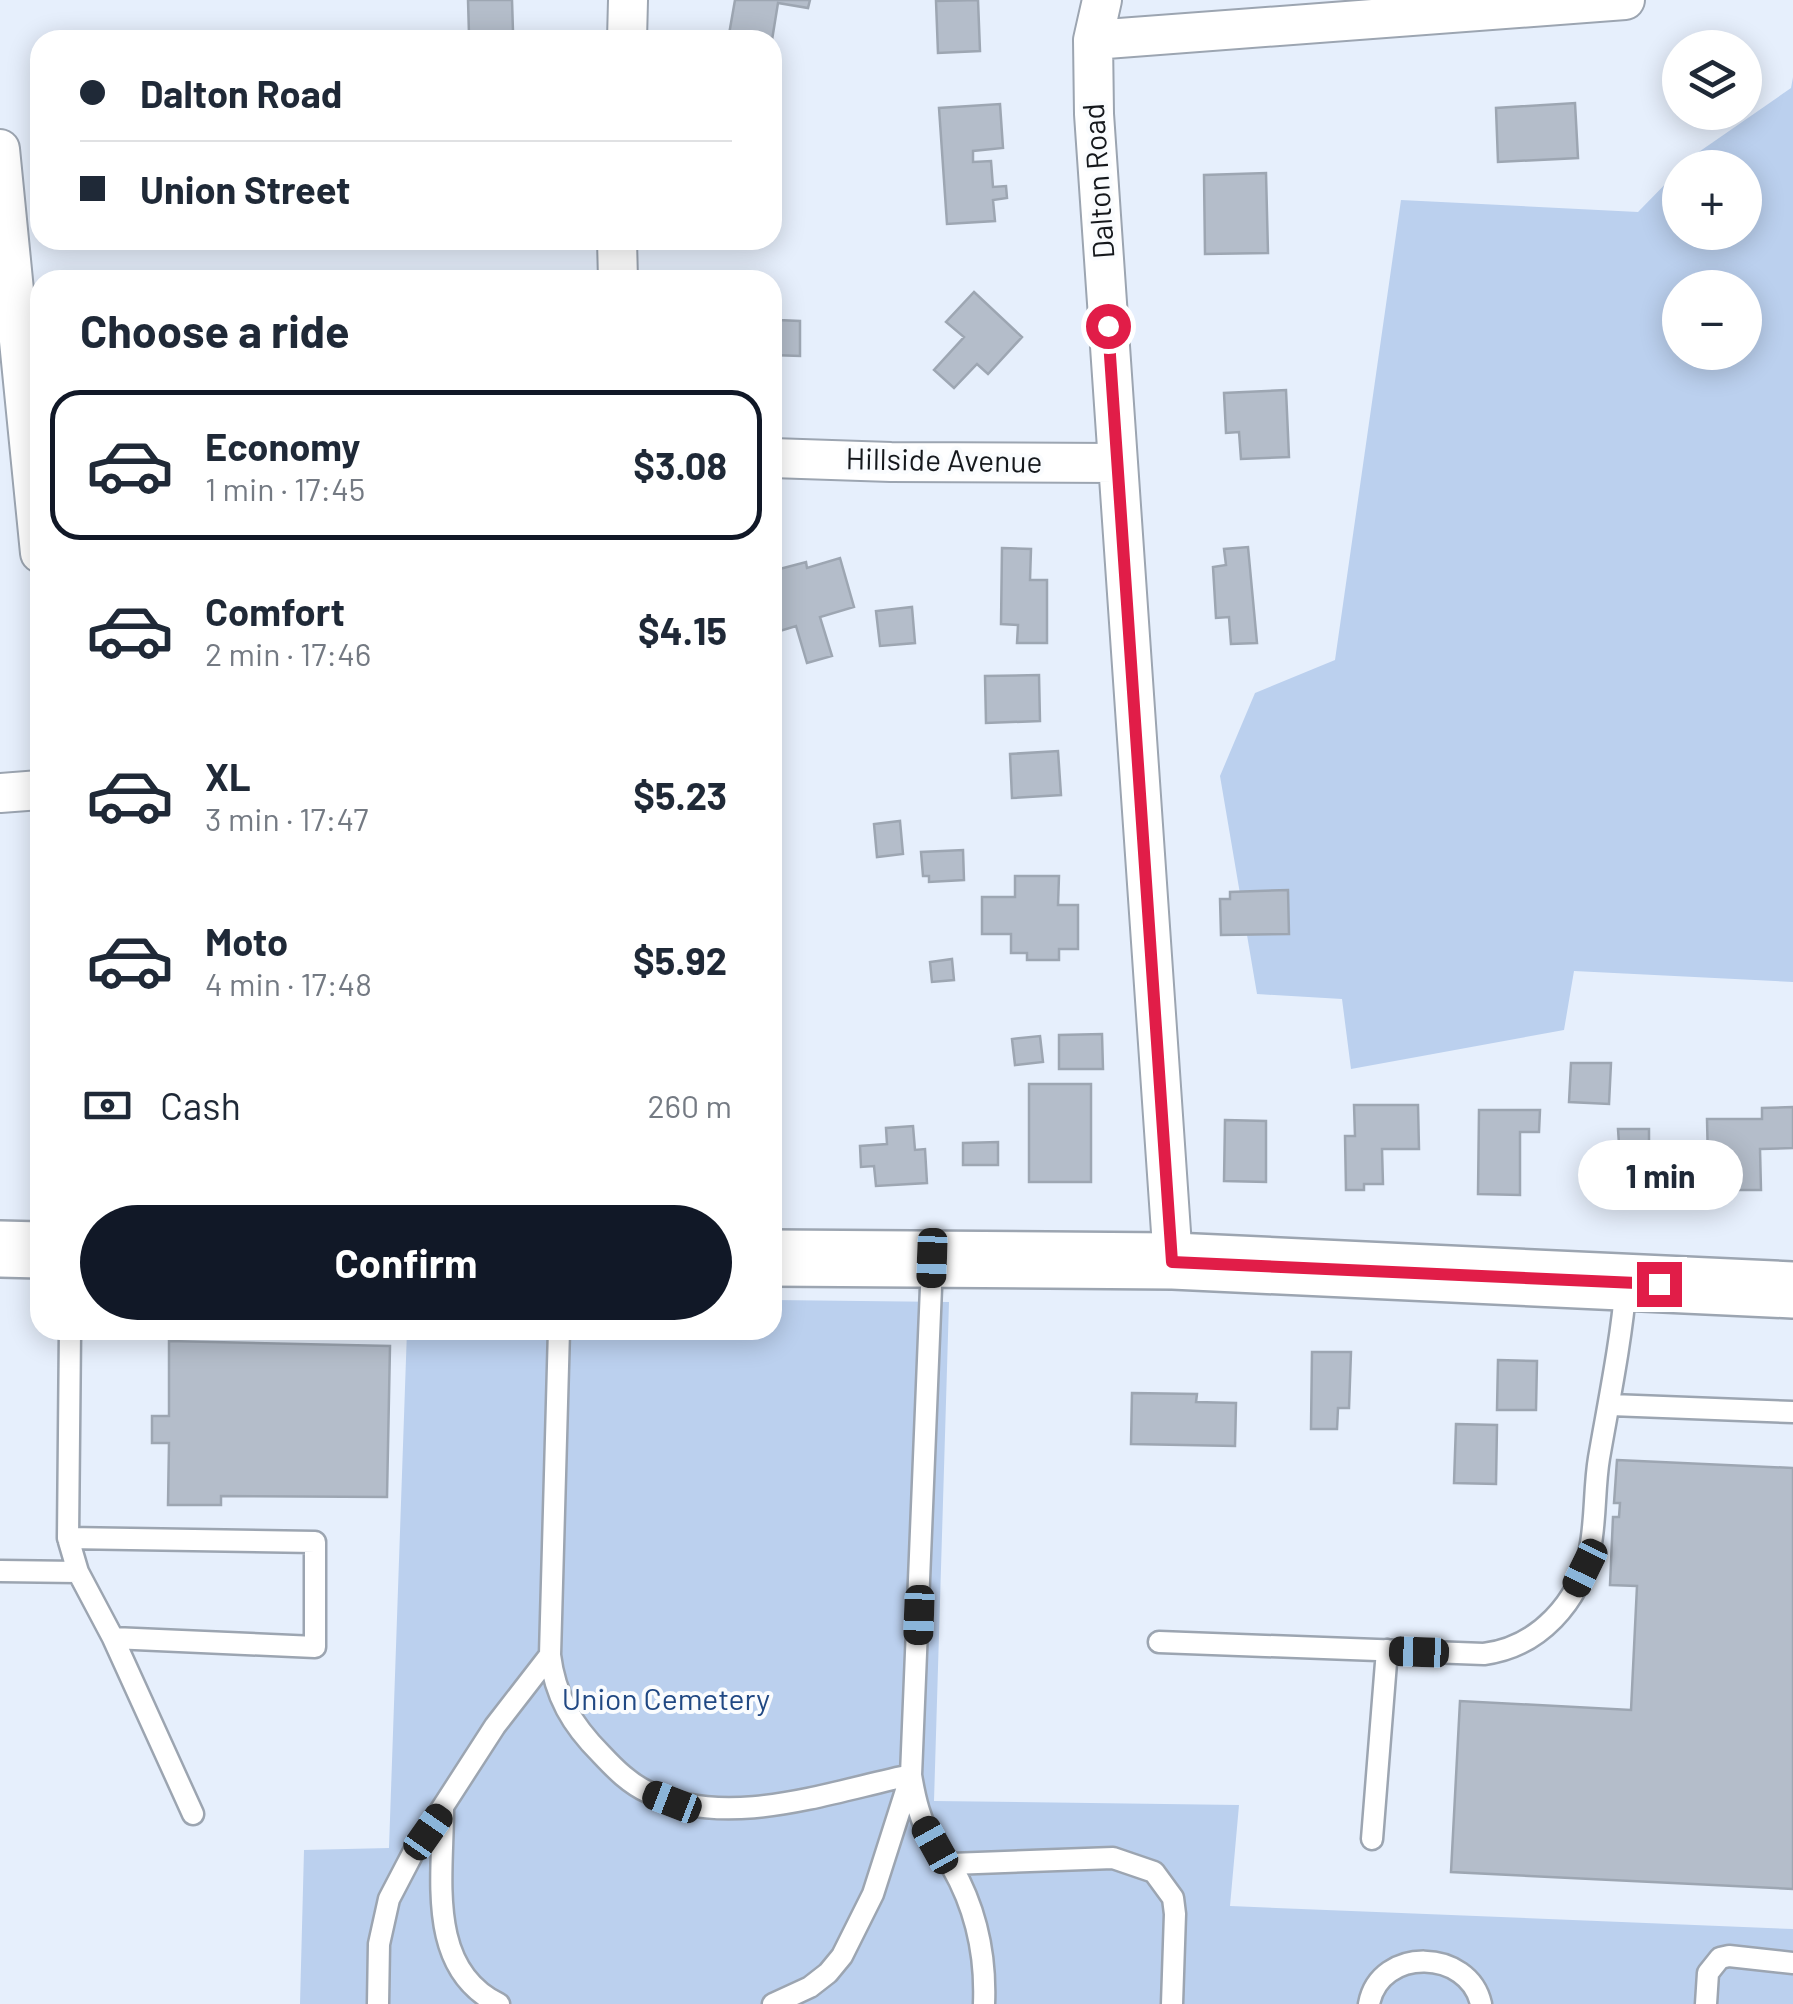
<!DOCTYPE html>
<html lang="en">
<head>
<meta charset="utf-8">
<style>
	body { margin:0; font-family:Barlow,sans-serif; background:#f6f6f7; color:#1f2937; height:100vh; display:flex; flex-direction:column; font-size:38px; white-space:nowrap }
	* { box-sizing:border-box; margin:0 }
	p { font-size:32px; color:#747a83 }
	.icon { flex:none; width:55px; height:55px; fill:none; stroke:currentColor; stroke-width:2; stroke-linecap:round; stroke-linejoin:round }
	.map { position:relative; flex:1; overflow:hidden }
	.details { position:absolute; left:30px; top:270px; width:752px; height:1070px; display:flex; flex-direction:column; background:#fff; border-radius:30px; box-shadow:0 5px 25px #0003 }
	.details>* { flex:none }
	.banner { position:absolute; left:30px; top:30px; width:752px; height:220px; border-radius:30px; box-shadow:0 5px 25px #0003; display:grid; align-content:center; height:220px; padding:0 50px; background:#fff }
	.tools { position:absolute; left:1662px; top:30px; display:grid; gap:20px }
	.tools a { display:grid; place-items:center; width:100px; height:100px; border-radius:50%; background:#fff; box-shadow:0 5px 25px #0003; font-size:50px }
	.end { position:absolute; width:45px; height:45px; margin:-22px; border:12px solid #e11d48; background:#fff; box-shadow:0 0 0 5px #fff }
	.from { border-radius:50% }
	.bubble { position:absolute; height:70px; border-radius:35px; background:#fff; box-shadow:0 5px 25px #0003; font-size:32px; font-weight:700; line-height:70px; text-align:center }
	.car { position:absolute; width:30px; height:60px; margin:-30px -15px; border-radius:12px; box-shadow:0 0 8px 2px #0007; background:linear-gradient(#222 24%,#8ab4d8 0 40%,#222 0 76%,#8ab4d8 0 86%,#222 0) }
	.banner b { display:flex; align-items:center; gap:35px; height:95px; font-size:38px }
	.banner b+b { border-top:2px solid #e0e1e3 }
	.banner i { width:25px; height:25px; background:#1f2937 }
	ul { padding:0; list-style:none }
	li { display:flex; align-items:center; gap:30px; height:150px; margin:0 20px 15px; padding:0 30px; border:5px solid transparent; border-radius:30px }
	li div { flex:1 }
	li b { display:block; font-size:38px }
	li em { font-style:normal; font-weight:700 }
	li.active { border-color:#111827 }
	li>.icon { width:90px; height:90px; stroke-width:1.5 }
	h2 { padding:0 50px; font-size:45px; line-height:120px }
	.pay { display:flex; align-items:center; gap:25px; height:110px; padding:0 50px; font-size:38px }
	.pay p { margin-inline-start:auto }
	.cta { display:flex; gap:20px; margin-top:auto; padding:20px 50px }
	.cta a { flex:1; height:115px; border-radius:60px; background:#111827; color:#fff; font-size:40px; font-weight:700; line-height:115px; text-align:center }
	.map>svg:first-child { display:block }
	.green { fill:#bbd0ee; fill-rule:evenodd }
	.building { fill:#b4bdca; stroke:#9da6b2; stroke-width:2.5 }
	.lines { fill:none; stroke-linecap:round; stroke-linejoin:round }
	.lane-casing { stroke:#9ca5b1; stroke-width:25 }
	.street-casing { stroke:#9ca5b1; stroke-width:42 }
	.secondary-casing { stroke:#9ca5b1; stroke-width:60 }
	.lane { stroke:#fff; stroke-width:20 }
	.street { stroke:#fff; stroke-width:38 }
	.secondary { stroke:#fff; stroke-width:55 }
	.route { stroke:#e11d48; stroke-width:12 }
	.labels { text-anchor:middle; stroke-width:8; stroke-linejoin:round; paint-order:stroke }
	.street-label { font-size:30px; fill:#15181c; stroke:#fafcfe }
	.park-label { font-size:30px; fill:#204883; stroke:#fafcfe }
</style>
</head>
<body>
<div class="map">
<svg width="1793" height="2004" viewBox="0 0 1793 2004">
	<rect width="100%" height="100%" fill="#e6effc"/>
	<path class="green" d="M1793 77V982L1574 971 1564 1030 1351 1069 1342 999 1257 994 1220 776 1255 693 1335 660 1401 200 1638 212 1680 169V232H1745V168L1681 167 1693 156 1791 88ZM1680 288H1745V352H1680Z
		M773 1300 949 1302 934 1801 1239 1805 1230 1906 1793 1929V2004H300L304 1850 389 1848 407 1330H772Z"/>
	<path class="building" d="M468 0H512L513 32 507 33V40H461V34H469Z
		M735 0H810L808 8 778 3 772 40H728Z
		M978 0 980 51 938 53 936 1Z
		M1575 103 1578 158 1498 162 1496 108Z
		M1000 104 1003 148 973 151V162L991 161 993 187 1006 186 1007 198 993 200 995 221 947 224 939 108Z
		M1266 173 1268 253 1205 254 1204 175Z
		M974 292 1022 337 988 374 977 364 954 388 934 370 964 337 946 322Z
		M772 306H778V320L800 321V356L772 355Z
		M1286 390 1289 457 1241 459 1239 432 1226 433 1224 393Z
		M1248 547 1257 643 1231 644 1229 617 1216 618 1213 567 1226 565 1224 549Z
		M1002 548 1031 549 1030 580H1047V643H1017L1018 625 1001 624Z
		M840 558 854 607 820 617 832 656 807 663 796 626 780 631 772 604V571L806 562 807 568Z
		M912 607 915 643 880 646 876 611Z
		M1039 675 1040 721 986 723 985 676Z
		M1058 751 1061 795 1012 798 1010 754Z
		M900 821 903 854 877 857 874 824Z
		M963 850 964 880 929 882V876H923L921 852Z
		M1015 876H1059L1058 905H1078V949H1059V960H1027V953H1011V934H982V897H1015Z
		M1288 890 1289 934 1221 935 1220 899H1230V892Z
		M952 959 954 980 932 982 930 962Z
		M1102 1034 1103 1069H1059V1035Z
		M1040 1036 1043 1062 1015 1065 1012 1039Z
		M1571 1063H1611L1609 1104 1569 1102Z
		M1029 1084H1091V1182H1029Z
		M1354 1105H1418L1419 1149H1382L1383 1184H1364V1190H1346L1345 1136H1355Z
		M1793 1107V1148L1760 1149 1761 1190H1715V1162H1708L1707 1119H1762V1108Z
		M1479 1110H1540L1539 1132H1520V1195L1478 1194Z
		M1225 1120 1266 1121V1182L1224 1181Z
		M913 1126 915 1150 925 1149 927 1183 876 1186 874 1166 861 1167 860 1146 887 1144 886 1128Z
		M1618 1129H1649V1143H1659L1661 1190 1614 1191 1613 1144H1619Z
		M998 1142V1165H963V1143Z
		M169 1341 390 1346 387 1497 221 1496V1505H168L169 1443H152V1416H169Z
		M1312 1352H1351L1349 1408H1338L1337 1429H1311Z
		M1498 1360 1537 1361 1536 1410H1497Z
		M1132 1393 1197 1394 1196 1402 1236 1403 1235 1446 1131 1444Z
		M1456 1424 1497 1425 1496 1484 1454 1483Z
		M1617 1460 1793 1468V1889L1451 1872 1460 1701 1631 1710 1637 1586 1610 1585 1613 1517H1619L1620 1503H1614Z"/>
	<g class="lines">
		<defs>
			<path id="lane" d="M559 1330 550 1655C555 1696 572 1725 601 1754 615 1769 630 1784 648 1792 729 1830 829 1792 911 1775 915 1799 920 1821 933 1842 939 1851 947 1858 952 1867 976 1909 986 1956 984 2004
				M1611 1405 1793 1412
				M68 1538 315 1542V1647L113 1638 78 1572
				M0 1571 78 1572 68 1538 70 1330
				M113 1638 193 1814
				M1159 1642 1484 1654C1539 1647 1579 1602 1590 1549 1596 1519 1594 1488 1599 1458 1609 1400 1621 1343 1626 1284
				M443 1810C443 1877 426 1969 499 2004
				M1372 1839 1387 1650
				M951 1864 1113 1858 1154 1872 1173 1898 1175 1914 1172 2004
				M378 2004 379 1944 389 1899 413 1853 495 1726 550 1655
				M773 2004 810 1987 828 1973 842 1956 873 1894 911 1775 932 1263
				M1369 2004C1380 1946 1469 1949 1481 2004
				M1706 2004 1708 1973 1720 1958 1729 1956 1793 1963"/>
			<path id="street" d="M1102 0 1093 40 1094 114 1173 1261
				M627 40 628 0
				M1093 40 1625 0
				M0 149 40 553
				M617 240 618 280
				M772 458 891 462 1116 463
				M0 793 40 790"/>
			<path id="secondary" d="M0 1249 40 1250
				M772 1258 1173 1261 1793 1290"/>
		</defs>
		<use href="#lane" class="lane-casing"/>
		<use href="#street" class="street-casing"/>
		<use href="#secondary" class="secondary-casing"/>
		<use href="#lane" class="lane"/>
		<use href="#street" class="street"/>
		<use href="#secondary" class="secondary"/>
	</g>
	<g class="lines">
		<path class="route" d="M1108 326 1172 1262 1659 1284"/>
	</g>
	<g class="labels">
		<g class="street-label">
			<text transform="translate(1099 181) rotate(-94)" y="10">Dalton Road</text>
			<text transform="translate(944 461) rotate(1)" y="10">Hillside Avenue</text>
		</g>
		<g class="park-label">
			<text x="666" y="1710">Union Cemetery</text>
		</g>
	</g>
</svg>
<div class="tools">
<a><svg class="icon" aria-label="layers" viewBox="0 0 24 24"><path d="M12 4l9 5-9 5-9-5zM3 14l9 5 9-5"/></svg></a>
<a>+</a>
<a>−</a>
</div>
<i class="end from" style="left:1108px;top:326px"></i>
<i class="end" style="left:1659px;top:1284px"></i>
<div class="bubble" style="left:1578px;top:1140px;width:165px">1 min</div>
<i class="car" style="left:932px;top:1258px;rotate:182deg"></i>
<i class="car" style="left:1585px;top:1568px;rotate:206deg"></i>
<i class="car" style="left:919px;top:1615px;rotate:182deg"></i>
<i class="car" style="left:1419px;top:1652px;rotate:272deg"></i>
<i class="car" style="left:672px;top:1802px;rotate:291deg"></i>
<i class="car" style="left:428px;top:1832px;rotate:35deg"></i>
<i class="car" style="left:935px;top:1845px;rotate:331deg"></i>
<div class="banner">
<b><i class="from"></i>Dalton Road</b>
<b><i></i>Union Street</b>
</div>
<section class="details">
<h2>Choose a ride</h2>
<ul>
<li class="active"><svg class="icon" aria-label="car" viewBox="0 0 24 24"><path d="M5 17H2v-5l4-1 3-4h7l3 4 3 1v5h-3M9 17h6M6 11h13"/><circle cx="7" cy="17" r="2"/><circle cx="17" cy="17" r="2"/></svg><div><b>Economy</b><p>1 min · 17:45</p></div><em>$3.08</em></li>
<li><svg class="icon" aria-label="car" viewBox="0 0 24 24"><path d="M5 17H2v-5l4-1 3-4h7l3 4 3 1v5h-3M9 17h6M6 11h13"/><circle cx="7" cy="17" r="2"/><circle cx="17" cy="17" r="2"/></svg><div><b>Comfort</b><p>2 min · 17:46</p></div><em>$4.15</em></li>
<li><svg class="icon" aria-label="car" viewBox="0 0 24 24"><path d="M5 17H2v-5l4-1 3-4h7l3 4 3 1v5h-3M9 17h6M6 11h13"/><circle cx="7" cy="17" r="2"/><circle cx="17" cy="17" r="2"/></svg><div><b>XL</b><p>3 min · 17:47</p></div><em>$5.23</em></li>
<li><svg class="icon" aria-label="car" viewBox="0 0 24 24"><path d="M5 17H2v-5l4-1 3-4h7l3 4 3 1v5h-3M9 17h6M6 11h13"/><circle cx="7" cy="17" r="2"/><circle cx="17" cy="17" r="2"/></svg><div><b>Moto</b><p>4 min · 17:48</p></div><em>$5.92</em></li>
</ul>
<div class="pay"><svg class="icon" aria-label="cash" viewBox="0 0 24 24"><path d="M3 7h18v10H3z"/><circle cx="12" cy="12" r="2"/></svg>Cash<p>260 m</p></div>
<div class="cta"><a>Confirm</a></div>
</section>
</div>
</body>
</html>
